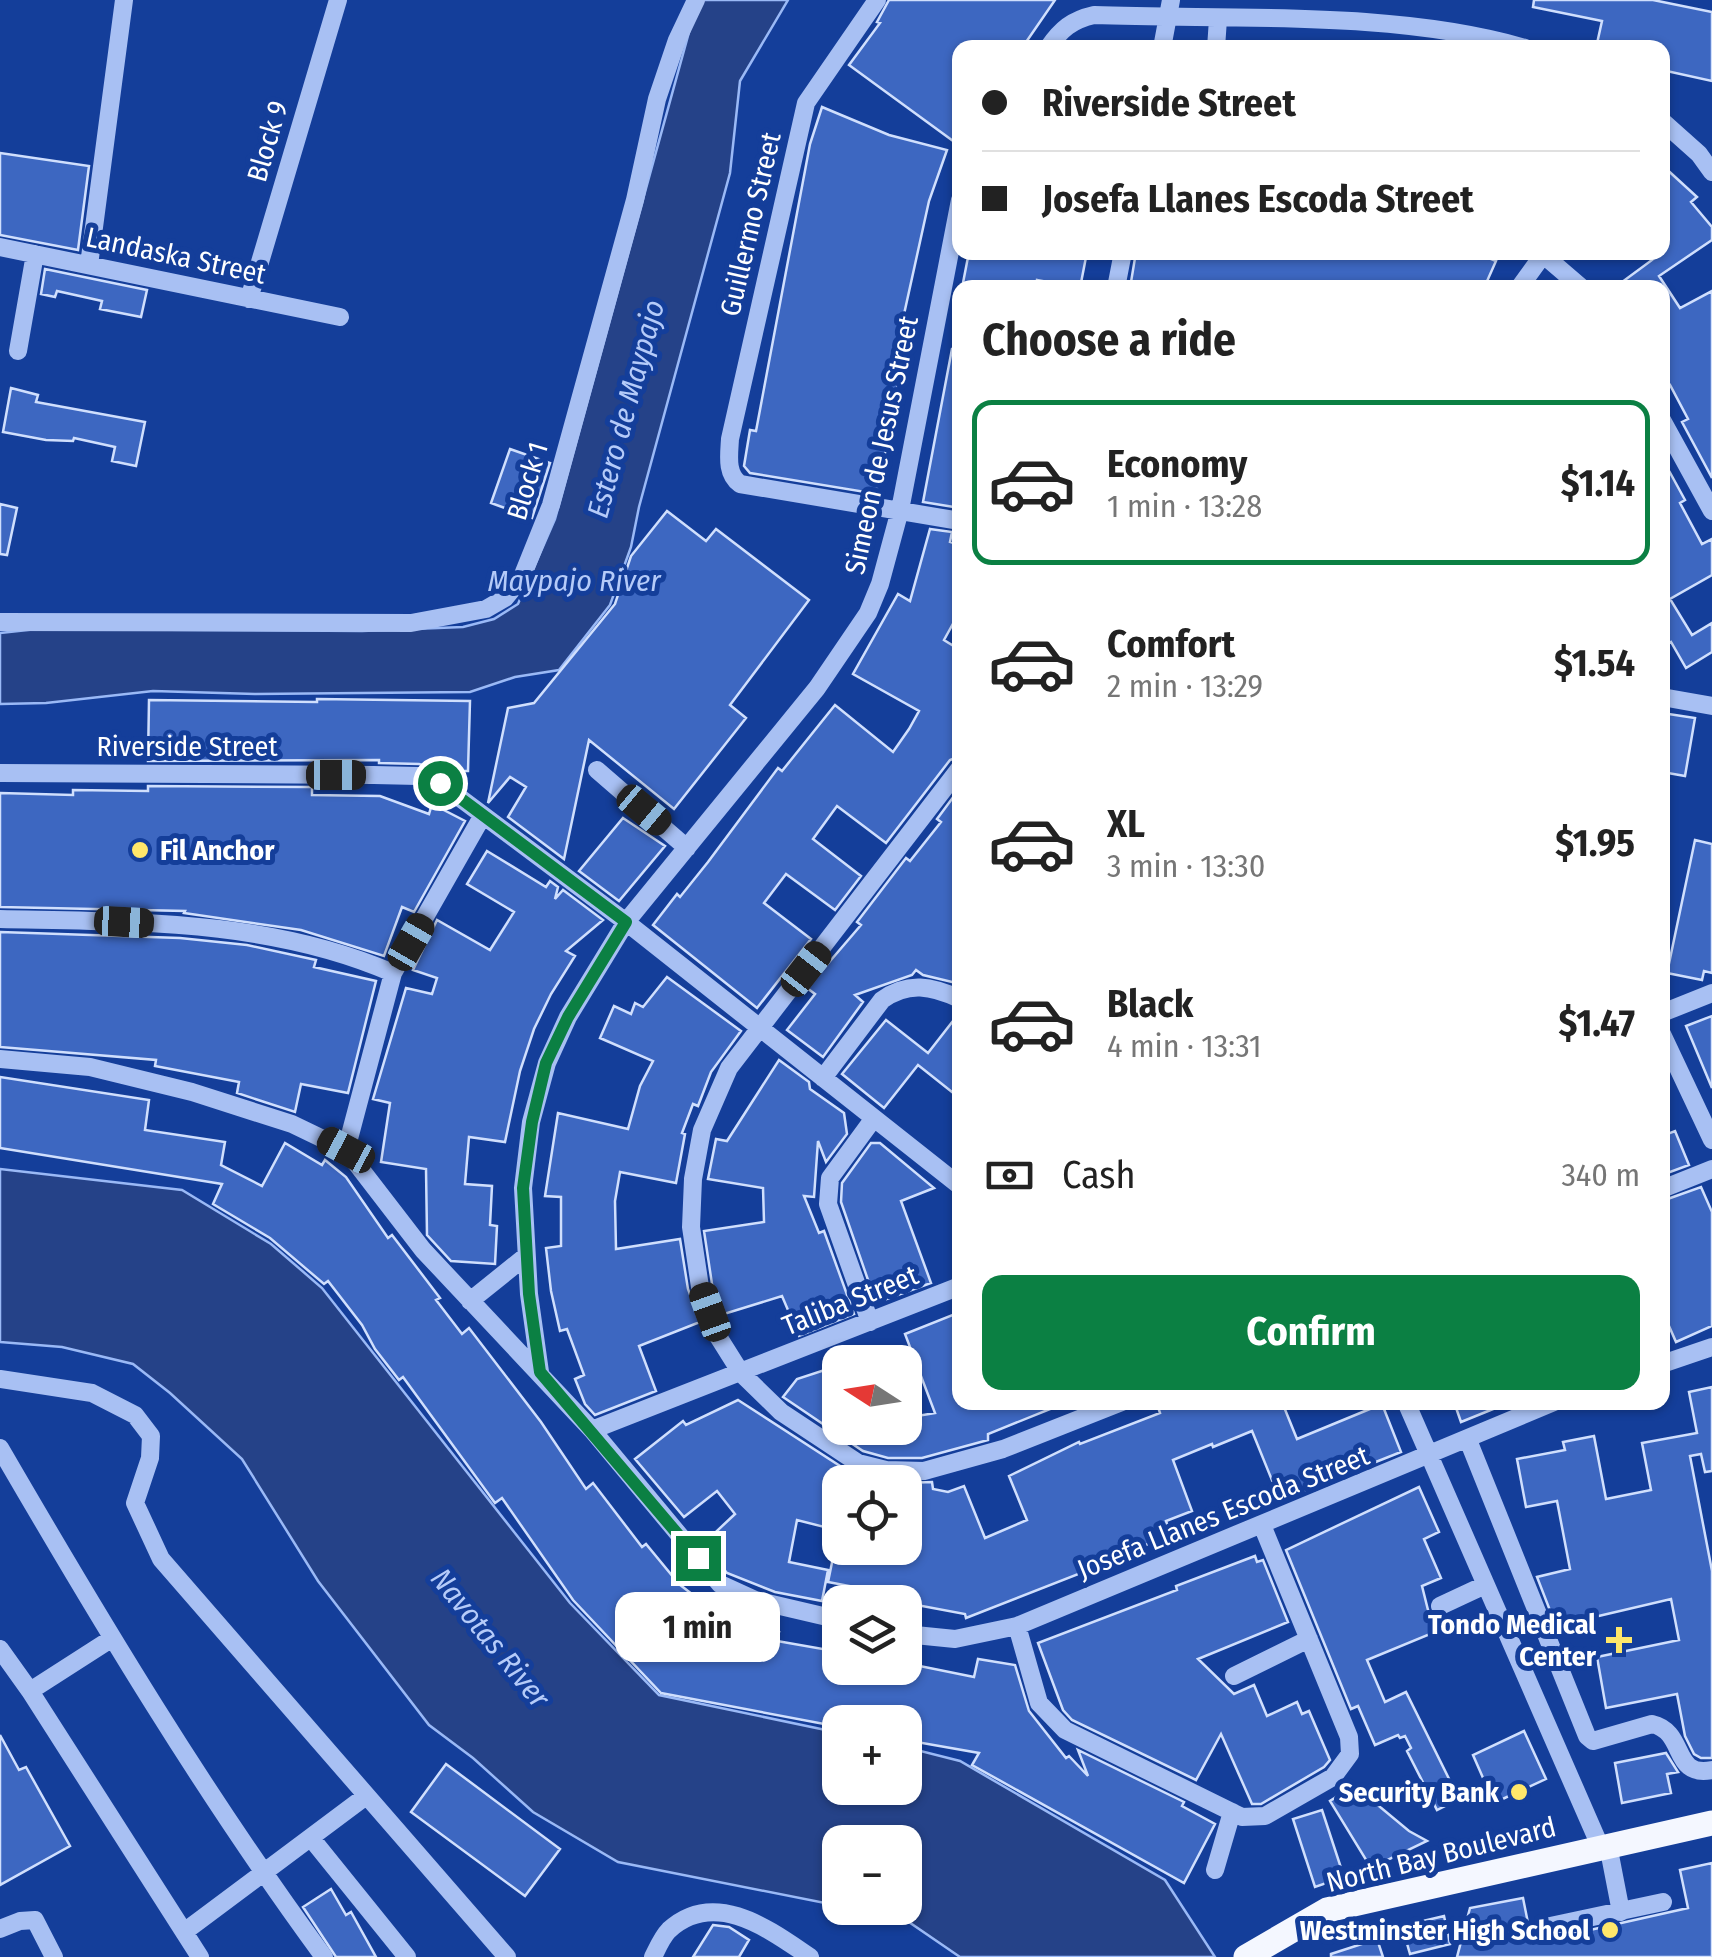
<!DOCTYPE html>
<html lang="en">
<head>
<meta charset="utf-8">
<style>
	body { margin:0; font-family:"Fira Sans Condensed",sans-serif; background:#f6f6f6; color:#222; height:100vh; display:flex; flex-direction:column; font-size:38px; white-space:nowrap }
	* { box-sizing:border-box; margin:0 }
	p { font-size:32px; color:#767676 }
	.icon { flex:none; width:55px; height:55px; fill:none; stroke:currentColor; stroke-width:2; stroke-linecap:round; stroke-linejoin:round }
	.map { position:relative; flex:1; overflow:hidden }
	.sheet { position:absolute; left:952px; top:280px; width:718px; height:1130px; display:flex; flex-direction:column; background:#fff; border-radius:20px; box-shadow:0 2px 8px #0004 }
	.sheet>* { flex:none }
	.hud { position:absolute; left:952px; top:40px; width:718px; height:220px; border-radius:20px; box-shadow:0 2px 8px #0004; display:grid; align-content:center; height:220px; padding:0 30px; background:#fff }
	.needle { width:65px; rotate:282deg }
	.fabs { position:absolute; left:822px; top:1345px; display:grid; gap:20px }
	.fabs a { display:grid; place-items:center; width:100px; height:100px; border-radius:20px; background:#fff; box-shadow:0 2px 8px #0004; font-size:50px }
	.end { position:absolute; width:45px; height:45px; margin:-22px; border:12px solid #0b8043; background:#fff; box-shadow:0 0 0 5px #fff }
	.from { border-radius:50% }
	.bubble { position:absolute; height:70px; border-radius:20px; background:#fff; box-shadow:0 2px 8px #0004; font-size:32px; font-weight:700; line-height:70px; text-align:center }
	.car { position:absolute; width:30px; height:60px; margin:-30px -15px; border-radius:12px; box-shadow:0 0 8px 2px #0007; background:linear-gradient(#222 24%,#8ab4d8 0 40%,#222 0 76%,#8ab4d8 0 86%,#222 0) }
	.hud b { display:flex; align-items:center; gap:35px; height:95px; font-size:38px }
	.hud b+b { border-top:2px solid #e0e0e0 }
	.hud i { width:25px; height:25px; background:#222 }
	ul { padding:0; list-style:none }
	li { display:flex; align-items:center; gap:30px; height:165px; margin:0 20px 15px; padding:0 10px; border:5px solid transparent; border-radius:20px }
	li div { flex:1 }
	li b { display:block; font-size:38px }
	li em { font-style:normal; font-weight:700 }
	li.on { border-color:#0b8043 }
	li>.icon { width:90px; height:90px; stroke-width:1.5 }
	h2 { padding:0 30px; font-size:45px; line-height:120px }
	.pay { display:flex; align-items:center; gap:25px; height:110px; padding:0 30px; font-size:38px }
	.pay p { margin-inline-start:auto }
	.button { display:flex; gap:20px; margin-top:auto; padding:20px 30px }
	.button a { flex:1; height:115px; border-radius:20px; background:#0b8043; color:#fff; font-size:40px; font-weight:700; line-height:115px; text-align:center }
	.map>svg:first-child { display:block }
	.water { fill:#254288; stroke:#9ab9f6; stroke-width:2.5 }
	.building { fill:#3d67c1; stroke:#d0dffd; stroke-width:2.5 }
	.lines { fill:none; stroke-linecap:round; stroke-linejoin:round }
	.minor { stroke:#a8c0f3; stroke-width:18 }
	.major { stroke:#f4f7ff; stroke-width:25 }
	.route { stroke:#0b8043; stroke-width:12 }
	.poi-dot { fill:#ffe76a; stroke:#143e9a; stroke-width:4 }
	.labels { text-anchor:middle; stroke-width:10; stroke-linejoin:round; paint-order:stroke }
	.street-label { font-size:28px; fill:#fff; stroke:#143e9a }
	.poi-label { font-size:28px; font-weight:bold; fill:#fff; stroke:#143e9a; text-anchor:end }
	.water-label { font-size:30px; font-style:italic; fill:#b5cbf9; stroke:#143e9a }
</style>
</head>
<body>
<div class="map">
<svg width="1712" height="1957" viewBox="0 0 1712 1957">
	<rect width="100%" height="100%" fill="#143e9a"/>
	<path class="water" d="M702 0H788L740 81 730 173 639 507 631 547 610 605 559 670 515 677 470 692 255 694 153 691 46 703 0 704V633L37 629 362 631 463 627 494 619 518 604 555 519 691 25Z
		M0 1169 182 1190 271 1244 322 1288 570 1603 659 1695 840 1733V1788H905V1747L960 1761 1165 1880 1215 1957H960L900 1916 850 1908H905V1842H840V1906L618 1862 533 1812 473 1758 429 1725 318 1581 242 1459 170 1393 133 1364 62 1347 0 1342Z"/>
	<path class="building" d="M889 0H1055L1022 48H960V146L849 65 880 23 877 22Z
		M1534 0H1653L1712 12V81L1662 70V48H1596L1602 21 1533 7Z
		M822 107 889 135 947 150 929 201 899 337 907 338 885 453 877 488 871 493 750 473 744 466 750 430 756 431 810 144Z
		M0 153 89 166 78 250 0 235Z
		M1662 165 1697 197 1691 202 1712 227V240L1659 276 1680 308 1712 291V478L1682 422 1688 419 1670 385 1662 389V288H1614L1652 260 1647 252H1662Z
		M969 252H1087L1080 288 1037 280 1036 288H962Z
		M1136 252H1474L1496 261 1484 288H1130Z
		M45 269 147 290 141 317 100 309 102 301 57 291 55 297 41 294Z
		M952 349H960V508L923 502Z
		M11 388 38 395 36 402 145 422 136 466 112 461 115 447 74 438 73 441 46 440 3 432Z
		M510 449 550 463 532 518 491 503Z
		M1662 458 1685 500 1680 503 1702 544 1712 539V575L1670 599 1692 635 1712 623V652L1686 668 1671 642 1662 647Z
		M0 504 17 508 7 555 0 554Z
		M667 511 706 541 716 529 809 600 730 705 746 718 674 809 589 740 564 859 508 817 526 787 510 777 488 803 508 708 534 703 615 604 631 556Z
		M930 529 952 532 950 542 960 545V611L944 640 960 650V756L950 760 886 843 837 806 813 839 861 876 835 910 786 874 764 903 811 939 757 1008 653 925 677 894 680 897 708 862 778 768 782 771 835 705 893 752 909 729 919 711 853 674 898 594 910 601Z
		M317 699 470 701 468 771H444L419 764 379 763V760L148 761 149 700 317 702Z
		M1662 713 1695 718 1685 776 1662 772Z
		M148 786 312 787V795L380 796 429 814 432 804 465 821 414 912 402 907 384 956 301 930 184 913 185 911 0 907V793L73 795V790L148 791Z
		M960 788V980L952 982 923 975 916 970 912 975 855 995 863 1002 823 1057 787 1030 815 994 807 988 861 925 857 922 906 858 910 861 941 822 937 819Z
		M623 818 665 846 619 901 579 871Z
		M1695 840 1712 844V973L1704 971 1702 980 1667 973Z
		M487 851 546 887 550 881 558 887 555 899 563 890 603 920 566 951 575 956 551 994 534 1029 520 1071 505 1142 469 1137 465 1184 492 1186 490 1225 497 1226 495 1264 451 1261 427 1235 426 1169 381 1162 390 1103 373 1099 406 988 432 994 437 978 413 970 437 920 490 950 514 912 467 884Z
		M0 932 180 938 247 945 316 960 314 967 376 981 348 1093 301 1084 295 1112 237 1093 239 1082 155 1066 156 1060 0 1047Z
		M667 977 741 1031 711 1072 698 1106 693 1104 682 1133 685 1134 676 1183 620 1172 615 1201 616 1249 680 1239 688 1289 700 1322 639 1346 656 1391 595 1415 585 1404 575 1379 584 1375 567 1329 560 1331 551 1291 546 1248 561 1246V1197L545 1196 558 1113 628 1129 640 1086 653 1061 600 1038 614 1006 631 1014 635 1003 643 1007Z
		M960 1012V1082L952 1092 918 1065 884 1108 842 1074 886 1020 928 1053Z
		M1712 1016V1088L1686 1026Z
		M779 1060 809 1082 810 1089 844 1113 847 1134 826 1162 818 1141 814 1197 804 1196 819 1233 824 1231 854 1314 799 1336 782 1296 724 1314 712 1284 704 1231 764 1222 763 1188 708 1179 716 1139 727 1141Z
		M0 1077 149 1100 145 1130 225 1142 221 1165 262 1186 285 1143 322 1165 325 1160 346 1177 388 1238 392 1235 440 1298 436 1300 462 1334 469 1328 541 1422 586 1489 593 1483 642 1547 646 1544 679 1584 720 1616 735 1621 734 1624 779 1632 777 1641 840 1652V1668H862L860 1677 890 1683 892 1668H905V1663L974 1677 978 1659 1015 1665 1029 1711 1066 1758 1069 1756 1088 1776 1078 1750 1184 1802 1182 1806 1215 1824 1184 1883 972 1765 979 1753 905 1740V1722H840V1727L661 1693 573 1600 502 1498 495 1503 403 1377 399 1380 375 1349 362 1325 328 1281 324 1284 270 1238 213 1204 222 1184 0 1148Z
		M1675 1131 1689 1165 1662 1175V1136Z
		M871 1143H880L934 1188 901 1201 931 1283 876 1303 841 1202 842 1183Z
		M1701 1187 1712 1212V1326L1676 1342 1662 1310V1201Z
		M960 1312V1402L1065 1403 988 1434V1440L922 1458H888L863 1451 783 1397 797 1379 840 1365V1428H905V1418L935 1413 905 1334Z
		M1712 1387V1471L1705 1472 1701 1454 1690 1456 1712 1571V1758H1701L1694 1754 1685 1736 1677 1694 1606 1708 1597 1657 1679 1640 1671 1599 1556 1626 1537 1577 1570 1569 1557 1501 1526 1507 1517 1459 1565 1450 1563 1442 1594 1436 1606 1499 1651 1490 1642 1443 1697 1433 1689 1392Z
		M738 1400 851 1473 886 1482H840V1531L797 1520 789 1562 828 1570 822 1601 775 1592 727 1573 703 1544 735 1514 717 1491 684 1517 635 1459 683 1421 686 1425Z
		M1168 1402H1282L1297 1439 1382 1404 1401 1452 1280 1500 1252 1431 1213 1447 1212 1444 1173 1460 1192 1511 1166 1521 1171 1535 1123 1554 1126 1560 1098 1571 1096 1567 966 1618 965 1614 890 1600 891 1594 828 1582 835 1548H910L905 1483 932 1482 933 1489 948 1492 964 1486 985 1538 1027 1520 1009 1476 1079 1442 1080 1444 1160 1413 1158 1407Z
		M1454 1402H1507L1508 1403 1461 1422Z
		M1419 1487 1439 1532 1424 1539 1441 1578 1422 1586 1428 1610 1440 1630 1367 1660 1385 1702 1406 1692 1459 1799 1437 1810 1407 1751 1411 1748 1405 1736 1400 1738 1398 1735 1375 1745 1358 1706 1351 1709 1286 1550Z
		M1255 1556 1257 1562 1263 1560 1288 1622 1198 1659 1234 1694 1254 1685 1267 1716 1297 1702 1302 1714 1309 1711 1330 1760 1324 1767 1261 1804H1252L1221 1734 1196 1780 1072 1720 1063 1710 1038 1643 1177 1590 1176 1586Z
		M1524 1731 1546 1779 1494 1803 1473 1755Z
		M0 1735 19 1770 26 1767 70 1846 0 1885Z
		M1666 1753 1678 1772 1667 1774 1671 1793 1622 1803 1615 1763Z
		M446 1764 560 1849 525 1896 411 1812Z
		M1352 1787H1356L1409 1831 1427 1841 1371 1868 1330 1801Z
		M1322 1810 1344 1877 1315 1887 1293 1819Z
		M1712 1863V1957H1457L1470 1908 1523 1898 1532 1943 1688 1908 1680 1870Z
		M331 1889 346 1915 351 1912 376 1957H336L303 1907Z
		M1444 1916 1450 1944 1410 1954 1402 1926Z
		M713 1925 729 1927 749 1940 739 1957H693Z
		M1377 1939 1383 1957H1331V1954Z"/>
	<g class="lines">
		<path class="minor" d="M877 0 806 103 730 439C729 456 726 474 740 484L960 521
			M1048 48C1061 29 1072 20 1094 15 1230 20 1396 10 1525 48
			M1162 48 1171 0
			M1216 48 1218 19
			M1662 121 1699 154 1712 172
			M0 247 340 317
			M1540 252 1582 288
			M89 265 124 0
			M1116 288 1123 252
			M1519 288 1545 252
			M249 299 338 0
			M18 351 35 254
			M1662 420 1712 511
			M0 622 411 623 486 609 505 598 522 577 551 505 635 200 657 99 677 40 696 0
			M1662 697 1712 706
			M960 768 729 1068 702 1130 693 1179 691 1227 700 1287 719 1338 741 1373 781 1412 858 1463 886 1470 924 1471 1003 1449 1122 1402
			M597 770 687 848
			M0 773 374 775 418 776 440 783 626 922 960 1186
			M0 919C133 922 269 919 393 973
			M1662 1013 1712 993
			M1662 1034 1712 1140
			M0 1059 90 1067 192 1092 292 1124 346 1150 423 1250 592 1430 720 1584 755 1600 840 1620
			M823 1078 882 1000C908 981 932 986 960 999
			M346 1150 393 973 483 815
			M1662 1189 1712 1169
			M470 1301 526 1256
			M870 1322 828 1204 830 1178 874 1118
			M1662 1364 1712 1347
			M540 1372 529 1294 523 1188 531 1122 547 1063 568 1017 626 922 817 688 868 613 880 584 900 510 960 200
			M0 1379 92 1393 135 1415 151 1436 150 1458 135 1503 161 1559 507 1957
			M1406 1402 1600 1846
			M592 1430 960 1286
			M1468 1440 1587 1736 1593 1741 1652 1724C1687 1732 1671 1778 1712 1770
			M0 1448C101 1622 205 1795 324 1957
			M1440 1606 1485 1585
			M1017 1626 1039 1703 1065 1730 1242 1817 1265 1816 1333 1777 1350 1754 1349 1737 1262 1525
			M905 1634 955 1639 1017 1626 1554 1402
			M0 1649 30 1691 200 1957
			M1234 1676 1309 1639
			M30 1691 111 1639
			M311 1838 407 1957
			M1608 1845 1621 1912
			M1215 1870 1232 1812
			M1541 1928 1663 1902
			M0 1929 20 1921 35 1920 54 1957
			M184 1932 366 1796
			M653 1957C657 1949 662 1937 669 1930 715 1888 770 1930 810 1957"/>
		<path class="major" d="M1246 1957 1327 1910 1712 1823"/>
	</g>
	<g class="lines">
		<path class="route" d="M440 783 626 922 568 1017 546 1063 532 1122 523 1188 529 1294 540 1372 698 1558"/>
	</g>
	<g class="poi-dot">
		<circle cx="140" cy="850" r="10"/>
		<path d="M1614 1625h10v10h10v10h-10v10h-10v-10h-10v-10h10z"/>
		<circle cx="1519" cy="1792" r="10"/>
		<circle cx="1610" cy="1930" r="10"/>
	</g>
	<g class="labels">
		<g class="street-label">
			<text transform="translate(267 141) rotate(-74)" y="10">Block 9</text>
			<text transform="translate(750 224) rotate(-77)" y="10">Guillermo Street</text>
			<text transform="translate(176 255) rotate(12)" y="10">Landaska Street</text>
			<text transform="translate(881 445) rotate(-78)" y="10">Simeon de Jesus Street</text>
			<text transform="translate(527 481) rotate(-73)" y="10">Block 1</text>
			<text x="187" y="756">Riverside Street</text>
			<text transform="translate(850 1300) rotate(-22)" y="10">Taliba Street</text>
			<text transform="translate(1223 1512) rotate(-22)" y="10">Josefa Llanes Escoda Street</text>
			<text transform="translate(1441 1854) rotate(-14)" y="10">North Bay Boulevard</text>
		</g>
		<g class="poi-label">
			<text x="160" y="860" text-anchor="start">Fil Anchor</text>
			<text x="1596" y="1634">Tondo Medical<tspan x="1596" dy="32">Center</tspan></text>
			<text x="1499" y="1802">Security Bank</text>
			<text x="1590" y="1940">Westminster High School</text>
		</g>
		<g class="water-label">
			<text transform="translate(626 409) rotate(-75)" y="10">Estero de Maypajo</text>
			<text x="574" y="591">Maypajo River</text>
			<text transform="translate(490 1638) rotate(51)" y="10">Navotas River</text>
		</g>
	</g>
</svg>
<div class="fabs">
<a><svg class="needle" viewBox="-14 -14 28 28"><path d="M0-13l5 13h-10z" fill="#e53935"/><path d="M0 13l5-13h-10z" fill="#767676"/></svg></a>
<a><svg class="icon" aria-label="locate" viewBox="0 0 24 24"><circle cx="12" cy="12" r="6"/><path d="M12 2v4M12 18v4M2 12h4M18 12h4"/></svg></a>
<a><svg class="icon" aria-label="layers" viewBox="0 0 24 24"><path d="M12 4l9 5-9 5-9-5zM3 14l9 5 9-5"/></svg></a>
<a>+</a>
<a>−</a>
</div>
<i class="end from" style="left:440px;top:783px"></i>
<i class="end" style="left:698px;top:1558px"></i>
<div class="bubble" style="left:615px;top:1592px;width:165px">1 min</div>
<i class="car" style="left:336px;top:775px;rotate:90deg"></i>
<i class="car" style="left:644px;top:810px;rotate:130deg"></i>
<i class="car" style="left:124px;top:922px;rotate:93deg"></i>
<i class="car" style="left:411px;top:942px;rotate:30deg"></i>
<i class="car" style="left:806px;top:969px;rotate:38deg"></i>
<i class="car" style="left:346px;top:1150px;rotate:298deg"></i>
<i class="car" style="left:710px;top:1312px;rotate:340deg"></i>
<div class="hud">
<b><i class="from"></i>Riverside Street</b>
<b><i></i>Josefa Llanes Escoda Street</b>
</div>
<section class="sheet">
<h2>Choose a ride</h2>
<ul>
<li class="on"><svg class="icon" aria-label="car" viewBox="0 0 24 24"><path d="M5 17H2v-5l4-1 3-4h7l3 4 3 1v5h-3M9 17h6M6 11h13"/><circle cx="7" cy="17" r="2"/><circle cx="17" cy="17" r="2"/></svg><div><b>Economy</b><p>1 min · 13:28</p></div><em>$1.14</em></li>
<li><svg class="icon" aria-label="car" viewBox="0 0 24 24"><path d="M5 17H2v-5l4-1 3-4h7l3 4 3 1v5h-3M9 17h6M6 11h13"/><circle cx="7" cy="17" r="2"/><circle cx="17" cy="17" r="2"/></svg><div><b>Comfort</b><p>2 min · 13:29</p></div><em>$1.54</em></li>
<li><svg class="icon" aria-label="car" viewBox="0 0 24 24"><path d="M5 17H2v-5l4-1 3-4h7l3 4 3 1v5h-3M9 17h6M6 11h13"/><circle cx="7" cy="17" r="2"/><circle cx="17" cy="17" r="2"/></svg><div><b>XL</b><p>3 min · 13:30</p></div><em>$1.95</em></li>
<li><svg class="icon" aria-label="car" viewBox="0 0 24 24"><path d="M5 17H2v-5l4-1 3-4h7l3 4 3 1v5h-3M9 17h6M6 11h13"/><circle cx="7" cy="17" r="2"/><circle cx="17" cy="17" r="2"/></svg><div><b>Black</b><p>4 min · 13:31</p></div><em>$1.47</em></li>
</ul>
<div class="pay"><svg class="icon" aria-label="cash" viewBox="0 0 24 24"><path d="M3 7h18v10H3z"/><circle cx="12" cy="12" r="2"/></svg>Cash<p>340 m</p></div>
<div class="button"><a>Confirm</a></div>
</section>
</div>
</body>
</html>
